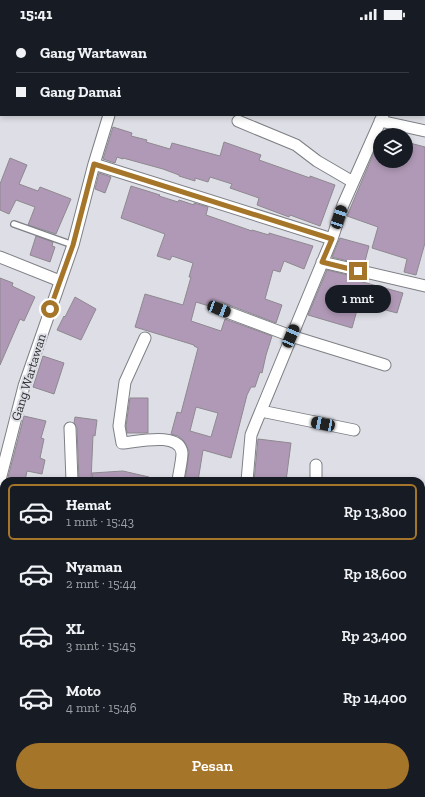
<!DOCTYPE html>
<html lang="id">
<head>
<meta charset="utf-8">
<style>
	body { margin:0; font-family:"Zilla Slab",serif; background:#242831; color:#f1f3f6; height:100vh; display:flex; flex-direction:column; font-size:15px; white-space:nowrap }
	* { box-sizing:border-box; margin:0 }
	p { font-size:13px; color:#9ea1a6 }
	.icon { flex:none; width:22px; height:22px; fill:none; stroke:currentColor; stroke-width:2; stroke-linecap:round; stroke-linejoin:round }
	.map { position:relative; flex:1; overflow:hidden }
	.side { position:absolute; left:0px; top:449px; width:425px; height:320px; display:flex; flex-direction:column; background:#171b24; border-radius:12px 12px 0 0; box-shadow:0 2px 6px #0003 }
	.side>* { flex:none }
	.guide { position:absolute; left:0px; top:0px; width:425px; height:88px; box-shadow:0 2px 6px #0003; display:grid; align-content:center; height:88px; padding:0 16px; background:#171b24 }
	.buttons { position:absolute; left:373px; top:100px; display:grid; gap:8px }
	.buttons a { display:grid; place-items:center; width:40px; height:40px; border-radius:50%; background:#171b24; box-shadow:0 2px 6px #0003; font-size:20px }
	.end { position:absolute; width:18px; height:18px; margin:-9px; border:5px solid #a5752a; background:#fff; box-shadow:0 0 0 2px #fff }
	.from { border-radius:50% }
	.bubble { position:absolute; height:28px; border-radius:14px; background:#171b24; box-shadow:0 2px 6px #0003; font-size:13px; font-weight:600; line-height:28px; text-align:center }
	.car { position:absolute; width:12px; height:24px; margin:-12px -6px; border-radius:5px; box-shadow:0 0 3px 1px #0007; background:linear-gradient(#222 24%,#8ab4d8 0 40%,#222 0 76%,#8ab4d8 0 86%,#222 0) }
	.guide b { display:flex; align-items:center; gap:14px; height:38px; font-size:15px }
	.guide b+b { border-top:1px solid #363941 }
	.guide i { width:10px; height:10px; background:#f1f3f6 }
	ul { padding:7px 0 0; list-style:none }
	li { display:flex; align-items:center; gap:12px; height:56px; margin:0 8px 6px; padding:0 8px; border:2px solid transparent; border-radius:6px }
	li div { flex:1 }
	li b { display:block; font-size:15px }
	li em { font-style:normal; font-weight:600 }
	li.active { border-color:#a5752a }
	li>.icon { width:36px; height:36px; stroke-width:1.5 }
	.cta { display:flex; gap:8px; margin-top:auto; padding:8px 16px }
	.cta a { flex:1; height:46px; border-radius:24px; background:#a5752a; color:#fff; font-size:16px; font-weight:600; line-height:46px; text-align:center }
	.status { display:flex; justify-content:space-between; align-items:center; height:28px; padding:0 20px; background:#171b24; direction:ltr }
	.status svg { height:11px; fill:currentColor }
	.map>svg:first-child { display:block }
	.building { fill:#b099b6; stroke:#8e898f; fill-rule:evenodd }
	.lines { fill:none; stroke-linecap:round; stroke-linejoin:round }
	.service-casing { stroke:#7e8086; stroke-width:8 }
	.minor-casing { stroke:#7e8086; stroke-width:13 }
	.service { stroke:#fff; stroke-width:5.5 }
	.minor { stroke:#fff; stroke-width:11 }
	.route { stroke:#a5752a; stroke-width:5 }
	.labels { text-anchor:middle; stroke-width:4; stroke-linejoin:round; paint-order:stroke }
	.street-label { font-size:13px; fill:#2f2f32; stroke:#dedfe6 }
</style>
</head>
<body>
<div class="status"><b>15:41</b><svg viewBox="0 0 49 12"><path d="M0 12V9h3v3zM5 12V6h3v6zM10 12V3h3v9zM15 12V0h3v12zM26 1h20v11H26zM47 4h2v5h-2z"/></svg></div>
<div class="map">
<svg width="425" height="769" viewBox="0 0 425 769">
	<rect width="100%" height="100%" fill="#dedfe6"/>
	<path class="building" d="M113 99 132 105 131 108 147 112 146 114 170 121 172 115 220 128 224 114 261 127 259 132 310 150V148L335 157 320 198 290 187 289 189 257 177 259 170 230 160 232 156 210 149 208 154 195 150V153L179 148V147L163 141 123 130V131L117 129 115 135 103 131Z
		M406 114 425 119V215L416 247 404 244 407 231 372 220 378 199 347 188 375 122 380 124V133H406Z
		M10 130 27 137 19 156 38 163 40 159 71 171 56 206 28 197 35 179 16 172 9 186 0 182V156Z
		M99 145 111 149 105 165 95 161Z
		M131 158 160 167 159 168 178 174 179 172 194 177V175L208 179 206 187 252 203V202L269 207V205L313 218 304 241 284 233 280 244 273 242 265 271 282 277 276 295 221 274 215 275 212 279 196 274 191 293 221 303 225 291 272 308 266 327 262 345 260 344 255 359H251L247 367 231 430 203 422 198 453H185L188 432 189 423 184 413 178 408 171 406 177 384 181 385 198 320 194 318V317L135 299 145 266 183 277 191 249H189L193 235 172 228 170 232 157 228 165 206 121 190ZM196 379 218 385 211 409 190 403Z
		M36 208 53 214 52 218 55 219 50 234 30 227Z
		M340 210 369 218 364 237 332 229Z
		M327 242 360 250 359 253 403 265 397 285 359 275 352 300 308 287Z
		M0 250 13 255 12 258 35 269 24 293 20 291 0 337Z
		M75 269 96 281 81 312 57 302 64 288 65 289Z
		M43 328 64 335 54 366 33 359Z
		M130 370H148V405H127L126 398Z
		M24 388 46 393 41 410 44 411 40 430 45 432 42 446 27 443 25 453H7Z
		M75 389 97 392 95 408 93 407 91 453H79L77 400 74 395Z
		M258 411 291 415 286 453H254Z
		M123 443 149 449V453H93L92 445Z"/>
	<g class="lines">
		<defs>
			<path id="service" d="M14 196 73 217"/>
			<path id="minor" d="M136 0H140
				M416 1V0
				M424 24H425
				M238 93 296 117 317 133 353 154
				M380 93 425 103
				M94 136 332 211
				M0 229 60 253
				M322 234 425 258
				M219 281 291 308 385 337
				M145 310 125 354 119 398 122 415C137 414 180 403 182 425 182 433 179 444 178 453
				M261 383 354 402
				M70 400 72 453
				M0 452 24 358 73 217 94 136 109 87
				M247 453 251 407 255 397 332 211 343 177 383 87
				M316 453V437
				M421 506 425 507
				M3 521V632
				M421 605 425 604
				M0 666 4 665
				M421 711 425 710
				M0 759H4
				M251 765V769"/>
		</defs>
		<use href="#service" class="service-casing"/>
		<use href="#minor" class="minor-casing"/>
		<use href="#service" class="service"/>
		<use href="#minor" class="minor"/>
	</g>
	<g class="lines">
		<path class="route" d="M50 281 73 217 94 136 332 211 322 234 358 243"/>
	</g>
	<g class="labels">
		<g class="street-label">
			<text transform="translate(28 349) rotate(-73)" y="5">Gang Wartawan</text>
		</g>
	</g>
</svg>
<div class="buttons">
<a><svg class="icon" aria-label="layers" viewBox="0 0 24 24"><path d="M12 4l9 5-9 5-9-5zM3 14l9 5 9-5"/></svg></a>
</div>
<i class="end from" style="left:50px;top:281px"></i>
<i class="end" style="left:358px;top:243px"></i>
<div class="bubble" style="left:325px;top:257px;width:66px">1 mnt</div>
<i class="car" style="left:339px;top:189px;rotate:18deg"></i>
<i class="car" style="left:219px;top:281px;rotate:111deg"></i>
<i class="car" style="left:291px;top:308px;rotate:23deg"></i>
<i class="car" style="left:323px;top:396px;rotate:281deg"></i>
<div class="guide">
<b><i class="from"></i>Gang Wartawan</b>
<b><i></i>Gang Damai</b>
</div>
<section class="side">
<ul>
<li class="active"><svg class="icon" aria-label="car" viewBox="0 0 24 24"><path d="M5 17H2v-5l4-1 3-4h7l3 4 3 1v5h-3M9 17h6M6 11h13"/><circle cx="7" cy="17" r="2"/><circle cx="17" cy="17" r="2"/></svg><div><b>Hemat</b><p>1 mnt · 15:43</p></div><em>Rp 13,800</em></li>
<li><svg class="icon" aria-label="car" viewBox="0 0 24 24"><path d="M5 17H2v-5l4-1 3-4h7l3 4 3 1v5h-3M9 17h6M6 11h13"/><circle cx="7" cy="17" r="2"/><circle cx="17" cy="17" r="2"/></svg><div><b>Nyaman</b><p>2 mnt · 15:44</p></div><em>Rp 18,600</em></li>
<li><svg class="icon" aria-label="car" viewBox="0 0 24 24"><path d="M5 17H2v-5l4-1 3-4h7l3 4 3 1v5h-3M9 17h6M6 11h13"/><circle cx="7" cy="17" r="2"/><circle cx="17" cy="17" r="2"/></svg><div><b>XL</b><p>3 mnt · 15:45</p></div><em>Rp 23,400</em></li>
<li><svg class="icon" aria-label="car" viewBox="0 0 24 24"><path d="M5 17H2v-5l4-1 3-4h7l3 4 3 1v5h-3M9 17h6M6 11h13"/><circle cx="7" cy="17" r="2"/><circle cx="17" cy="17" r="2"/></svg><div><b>Moto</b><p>4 mnt · 15:46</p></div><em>Rp 14,400</em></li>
</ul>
<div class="cta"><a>Pesan</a></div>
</section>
</div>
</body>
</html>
